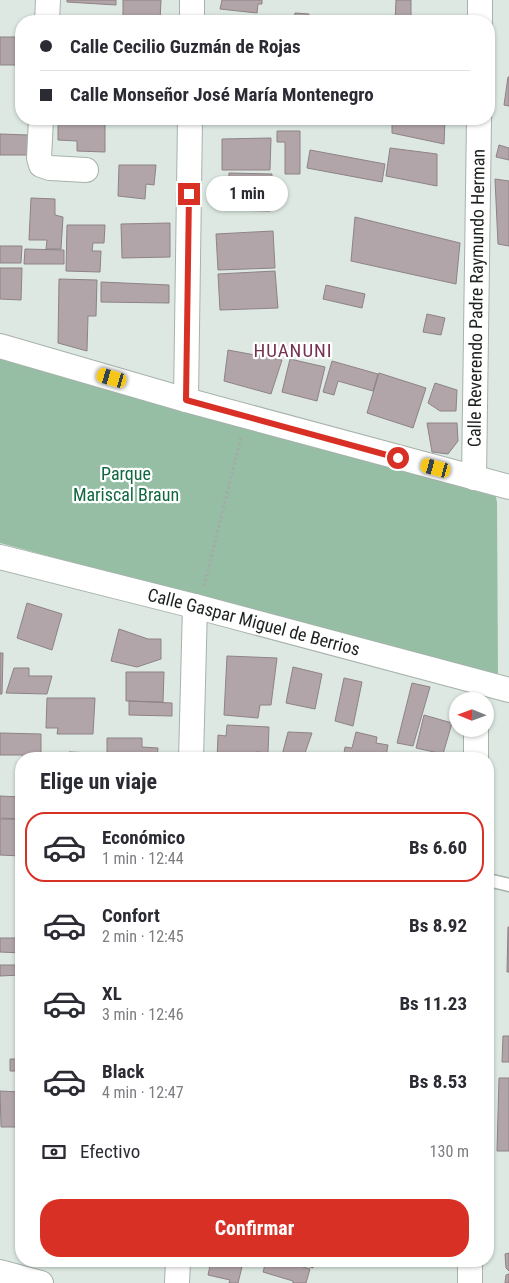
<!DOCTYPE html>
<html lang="es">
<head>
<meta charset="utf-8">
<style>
	body { margin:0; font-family:"Roboto Condensed",sans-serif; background:#f7f7f7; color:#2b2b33; height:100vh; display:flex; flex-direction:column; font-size:19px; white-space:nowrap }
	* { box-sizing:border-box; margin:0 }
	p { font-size:16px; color:#7c7c81 }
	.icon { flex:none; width:28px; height:28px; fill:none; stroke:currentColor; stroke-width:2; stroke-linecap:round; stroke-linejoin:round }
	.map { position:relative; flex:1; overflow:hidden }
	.panel { position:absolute; left:15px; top:752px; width:479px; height:515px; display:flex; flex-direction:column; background:#fff; border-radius:20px; box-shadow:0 1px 4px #0004 }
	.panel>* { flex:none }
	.guide { position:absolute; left:15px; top:15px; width:480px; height:110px; border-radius:20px; box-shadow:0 1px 4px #0004; display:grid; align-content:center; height:110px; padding:0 25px; background:#fff }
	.needle { width:32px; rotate:271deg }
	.buttons { position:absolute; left:449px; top:692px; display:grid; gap:10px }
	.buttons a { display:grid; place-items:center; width:45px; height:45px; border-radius:50%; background:#fff; box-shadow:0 1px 4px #0004; font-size:25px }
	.end { position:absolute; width:22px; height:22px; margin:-11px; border:6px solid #d93025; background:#fff; box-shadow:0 0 0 2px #fff }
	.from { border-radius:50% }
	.bubble { position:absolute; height:35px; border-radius:18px; background:#fff; box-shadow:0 1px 4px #0004; font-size:16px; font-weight:700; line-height:35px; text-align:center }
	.car { position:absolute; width:15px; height:30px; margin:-15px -8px; border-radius:6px; box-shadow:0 0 4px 1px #0007; background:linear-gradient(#f5c518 24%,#345 0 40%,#f5c518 0 76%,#345 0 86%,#f5c518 0) }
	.guide b { display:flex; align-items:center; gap:18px; height:48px; font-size:19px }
	.guide b+b { border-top:1px solid #e1e1e2 }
	.guide i { width:12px; height:12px; background:#2b2b33 }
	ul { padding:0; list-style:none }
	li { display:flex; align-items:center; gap:15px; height:70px; margin:0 10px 8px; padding:0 15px; border:2px solid transparent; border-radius:20px }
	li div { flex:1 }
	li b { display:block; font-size:19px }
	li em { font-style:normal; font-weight:700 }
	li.active { border-color:#d93025 }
	li>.icon { width:45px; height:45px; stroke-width:1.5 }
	h2 { padding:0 25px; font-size:22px; line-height:60px }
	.pay { display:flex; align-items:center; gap:12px; height:55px; padding:0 25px; font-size:19px }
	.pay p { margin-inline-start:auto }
	.button { display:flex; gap:10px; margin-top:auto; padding:10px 25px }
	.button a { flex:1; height:58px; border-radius:20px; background:#d93025; color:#fff; font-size:20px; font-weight:700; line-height:58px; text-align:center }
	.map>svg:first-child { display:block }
	.green { fill:#95bea5 }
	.building { fill:#b1a5a9; stroke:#8e8286 }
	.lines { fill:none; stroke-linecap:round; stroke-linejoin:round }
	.service-casing { stroke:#a7b2ab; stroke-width:15 }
	.minor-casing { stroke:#a7b2ab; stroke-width:26 }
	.path { stroke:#a3aca6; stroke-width:3; stroke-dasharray:2.5 2.5; stroke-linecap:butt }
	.service { stroke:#fff; stroke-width:12 }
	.minor { stroke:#fff; stroke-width:24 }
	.route { stroke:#d93025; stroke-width:6 }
	.labels { text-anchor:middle; stroke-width:4.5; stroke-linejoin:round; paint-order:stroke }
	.street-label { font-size:18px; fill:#1d211e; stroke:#fff }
	.park-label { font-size:18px; fill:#116741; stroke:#fff }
	.neighbourhood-label { font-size:19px; letter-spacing:1px; fill:#743150; stroke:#fff }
</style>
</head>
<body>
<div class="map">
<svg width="509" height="1283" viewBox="0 0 509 1283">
	<rect width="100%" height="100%" fill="#dce8e1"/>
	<path class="green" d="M0 359 495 493 497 502 498 677 0 543Z"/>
	<path class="building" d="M67 0H116V5L67 2Z
		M123 0H161L160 21H123Z
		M222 0H262V4H258L257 13 220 9Z
		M396 0H411V21H395Z
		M295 13 309 14 308 21H294Z
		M69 18 111 21H68Z
		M0 37H21V65H0Z
		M508 77H509V106L504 105Z
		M238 119H258V122L238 121Z
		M263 119H300V122L263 121Z
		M392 119H445L444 144 392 133Z
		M58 121 105 122V152L77 151V141L58 140Z
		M277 131H300V174H285V142H277Z
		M0 134 28 135 27 155H0Z
		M271 138 270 170H222V139Z
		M499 145 509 148V160L496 157Z
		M390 148 437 154V186L386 176Z
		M310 150 385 164 382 182 307 168Z
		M119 165H156L154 185 146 184 145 199 118 196Z
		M229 173 272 174 270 211 228 210Z
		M495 179 509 181V246L498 244Z
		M31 198 55 199V215L63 217 61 249H46L47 240H29Z
		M355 217 460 243 456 284 351 261Z
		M170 223V257L122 258 121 224Z
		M67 225H105L104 243H93L92 251H101L100 272 66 271Z
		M273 231 275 268 218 270 216 234Z
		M0 246H22L21 263H0Z
		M25 249 64 250V264H24Z
		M0 268H22L21 300 0 299Z
		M275 271 278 308 220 310 218 274Z
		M59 279 97 280 96 316H88L87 351 58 343Z
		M101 282 169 285V303L101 302Z
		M326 285 365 294 362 308 323 299Z
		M427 314 445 318 441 335 423 332Z
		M228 350 282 360 271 394 224 381Z
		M290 359 325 367 317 401 282 392Z
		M332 361 378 374 373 391 338 381 334 395 323 392Z
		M379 373 426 388 413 428 367 413Z
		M435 383 457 390 456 411H440L428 403Z
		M427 423H457L458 441 448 454 432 452Z
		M27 603 62 614 52 650 17 638Z
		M119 629 148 639H161V659L137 667 111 661Z
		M0 653H3L2 694H0Z
		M227 656 277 658 271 705H260L258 718 224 715Z
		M293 667 322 674 315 709 286 703Z
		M14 668H29V676H52L47 694 6 693Z
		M126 672H164L163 702 126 701Z
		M344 678 362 682 353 726 335 721Z
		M412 683 430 687 413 746 397 743Z
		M47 698H95L93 734H57L58 728H46Z
		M129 701 172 703V716L129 715Z
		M424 715 452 723 443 754 416 748Z
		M227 725 269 727 268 753 256 752V759H217L218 735 226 736Z
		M288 732 312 733 303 759H281Z
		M356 732 377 737 376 743 388 745 386 757 392 759H343L345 747 352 748Z
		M0 733 41 734V759H23V755H0Z
		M107 738H142V747L158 748 157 759H127V756H107Z
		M69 752 93 753V759H64L69 758Z
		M0 796 21 797V819L0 818Z
		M0 819H21V856L0 855Z
		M508 927H509V972H507Z
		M0 938H21V953L0 952Z
		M0 965H21V975L0 976Z
		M21 978V1020H20Z
		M503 1036H509V1062H502Z
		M10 1059H21V1071H10Z
		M499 1078H509V1151H497Z
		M20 1085H21V1127H1L0 1091 20 1092Z
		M509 1253V1271L506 1268 505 1254Z
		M211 1261H217L242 1267 238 1283H229L230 1280 208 1275Z
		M251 1261H283L310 1269 306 1283H293V1281L263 1272 265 1265Z
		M293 1261H315L313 1268Z
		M509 1274V1283H505L506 1275Z"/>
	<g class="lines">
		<defs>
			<path id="service" d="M488 880 509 885"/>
			<g id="minor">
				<path d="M47 21 48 0"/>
				<path d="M192 21V0"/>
				<path d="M480 21V0"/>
				<path d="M41 119 39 158 41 165 50 168 86 170"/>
				<path d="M0 346 186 400 509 487"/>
				<path d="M186 400 190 119"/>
				<path id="s1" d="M474 478 479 119"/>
				<path id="s2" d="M0 557 198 607 509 690"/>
				<path d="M191 759 195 606"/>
				<path d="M476 759V729"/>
				<path d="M0 1272 41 1283"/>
				<path d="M177 1283 178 1261"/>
				<path d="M470 1283V1261"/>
			</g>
		</defs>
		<use href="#service" class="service-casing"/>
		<use href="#minor" class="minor-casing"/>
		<path class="path" d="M204 586 241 437"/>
		<use href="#service" class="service"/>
		<use href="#minor" class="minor"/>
	</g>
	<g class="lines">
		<path class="route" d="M189 194 186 400 398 458"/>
	</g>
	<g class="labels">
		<g class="street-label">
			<text dy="6" stroke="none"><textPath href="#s1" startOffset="180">Calle Reverendo Padre Raymundo Herman</textPath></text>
			<text dy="6" stroke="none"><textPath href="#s2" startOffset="262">Calle Gaspar Miguel de Berrios</textPath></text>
		</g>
		<g class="park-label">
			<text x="126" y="480">Parque<tspan x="126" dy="21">Mariscal Braun</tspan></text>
		</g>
		<g class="neighbourhood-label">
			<text x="293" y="357">HUANUNI</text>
		</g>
	</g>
</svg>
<div class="buttons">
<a><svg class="needle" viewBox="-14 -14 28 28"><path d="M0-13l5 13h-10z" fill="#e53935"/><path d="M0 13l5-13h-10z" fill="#7c7c81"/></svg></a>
</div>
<i class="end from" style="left:398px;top:458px"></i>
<i class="end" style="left:189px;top:194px"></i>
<div class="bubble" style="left:206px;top:176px;width:82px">1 min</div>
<i class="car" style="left:112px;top:378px;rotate:286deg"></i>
<i class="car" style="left:436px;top:468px;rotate:285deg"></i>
<div class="guide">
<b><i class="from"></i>Calle Cecilio Guzmán de Rojas</b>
<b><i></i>Calle Monseñor José María Montenegro</b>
</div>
<section class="panel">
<h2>Elige un viaje</h2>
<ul>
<li class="active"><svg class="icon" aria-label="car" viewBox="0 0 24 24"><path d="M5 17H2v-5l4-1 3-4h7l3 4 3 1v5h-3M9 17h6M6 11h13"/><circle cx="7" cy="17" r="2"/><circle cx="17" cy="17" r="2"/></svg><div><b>Económico</b><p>1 min · 12:44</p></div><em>Bs 6.60</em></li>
<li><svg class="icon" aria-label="car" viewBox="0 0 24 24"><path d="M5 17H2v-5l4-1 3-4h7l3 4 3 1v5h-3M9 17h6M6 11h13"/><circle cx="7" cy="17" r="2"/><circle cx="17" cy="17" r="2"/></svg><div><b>Confort</b><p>2 min · 12:45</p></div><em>Bs 8.92</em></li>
<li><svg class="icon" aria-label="car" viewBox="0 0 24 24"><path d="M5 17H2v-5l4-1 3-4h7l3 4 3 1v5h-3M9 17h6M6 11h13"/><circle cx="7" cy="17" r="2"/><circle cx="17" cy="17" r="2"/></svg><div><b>XL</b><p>3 min · 12:46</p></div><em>Bs 11.23</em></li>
<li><svg class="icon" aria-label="car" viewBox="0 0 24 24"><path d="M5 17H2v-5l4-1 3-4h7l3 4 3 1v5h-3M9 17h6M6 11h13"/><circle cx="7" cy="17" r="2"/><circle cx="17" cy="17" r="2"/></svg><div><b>Black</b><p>4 min · 12:47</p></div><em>Bs 8.53</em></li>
</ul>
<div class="pay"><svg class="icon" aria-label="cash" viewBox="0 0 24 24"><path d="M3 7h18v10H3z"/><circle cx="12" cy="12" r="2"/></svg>Efectivo<p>130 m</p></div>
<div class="button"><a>Confirmar</a></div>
</section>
</div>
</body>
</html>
